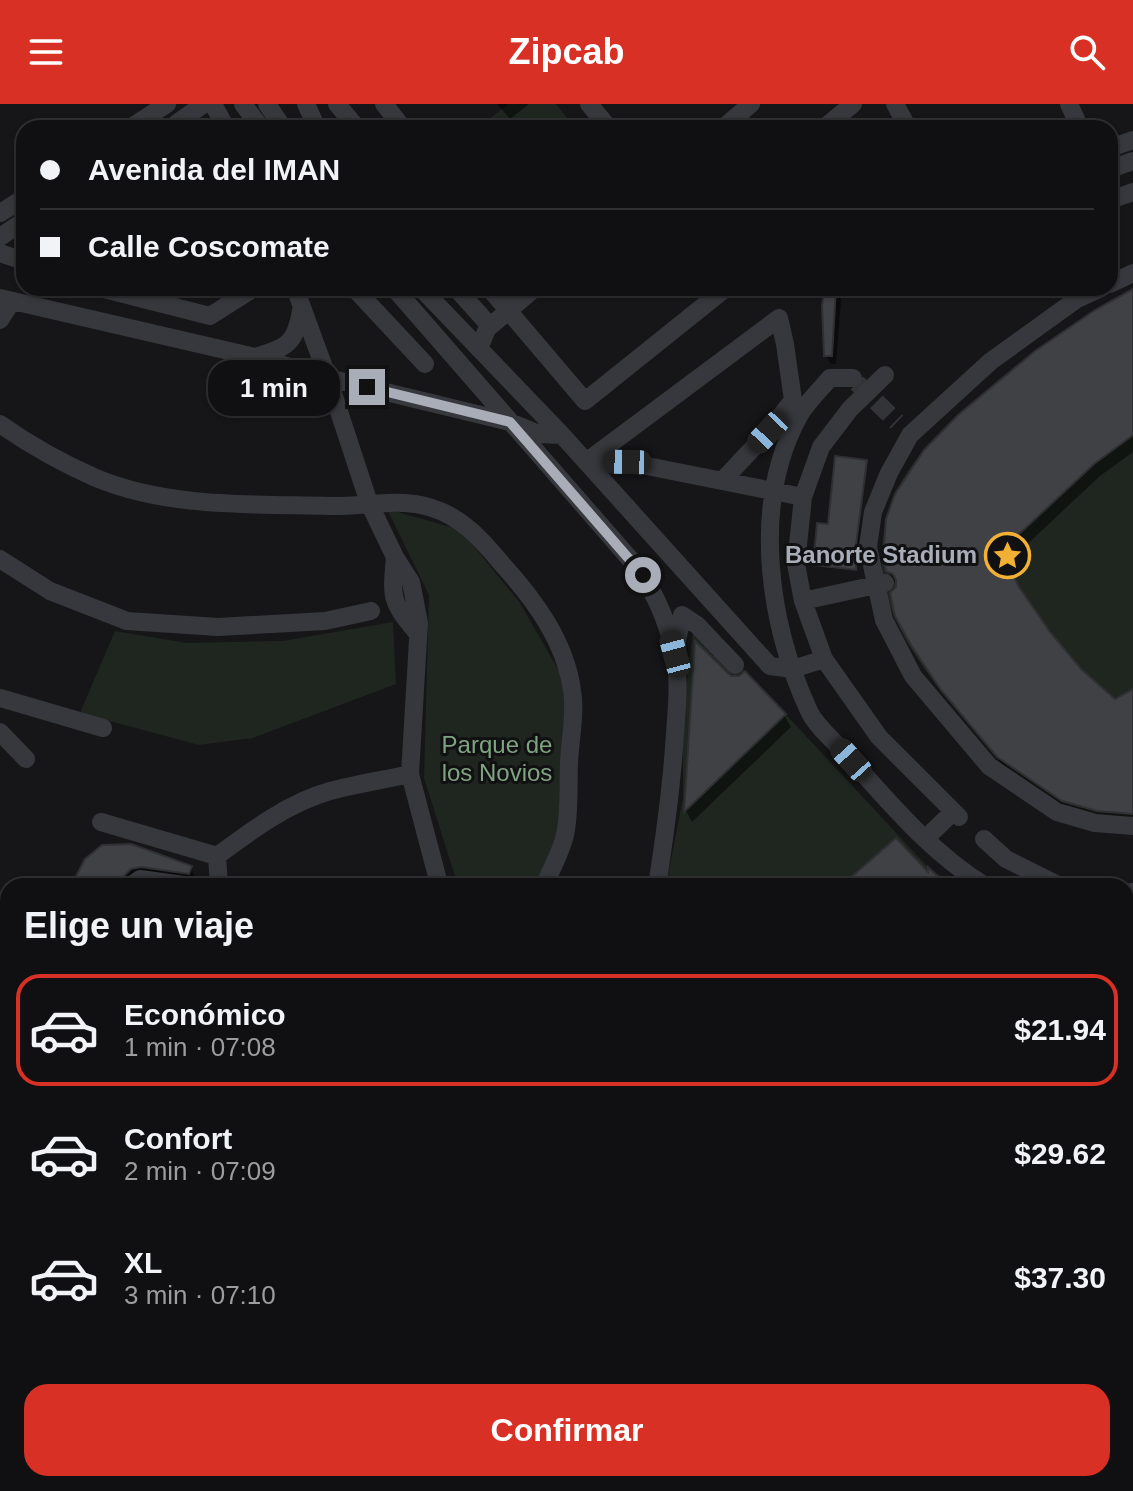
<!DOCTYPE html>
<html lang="es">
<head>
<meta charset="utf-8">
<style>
	body { margin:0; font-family:Helvetica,sans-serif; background:#1e1e20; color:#f1f3f6; height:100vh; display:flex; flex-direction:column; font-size:30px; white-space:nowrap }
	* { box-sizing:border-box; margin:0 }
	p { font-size:26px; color:#9c9d9f }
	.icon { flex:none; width:44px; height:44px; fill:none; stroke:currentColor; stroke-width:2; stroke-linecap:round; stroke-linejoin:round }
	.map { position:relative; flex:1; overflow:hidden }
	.details { position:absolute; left:0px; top:774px; width:1134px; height:614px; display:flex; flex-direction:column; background:#101012; border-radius:24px 24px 0 0; box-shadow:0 2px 6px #0004,0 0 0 2px #303032 }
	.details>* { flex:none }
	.top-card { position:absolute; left:16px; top:16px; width:1102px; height:176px; border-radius:24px; box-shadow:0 2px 6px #0004,0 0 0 2px #303032; display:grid; align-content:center; height:176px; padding:0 24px; background:#101012 }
	.end { position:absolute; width:36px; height:36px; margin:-18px; border:10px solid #a8adb8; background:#111; box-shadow:0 0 0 4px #111 }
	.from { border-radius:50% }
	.bubble { position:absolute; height:56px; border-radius:24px; background:#101012; box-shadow:0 2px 6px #0004,0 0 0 2px #303032; font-size:26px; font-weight:600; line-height:56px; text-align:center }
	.car { position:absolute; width:24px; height:48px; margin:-24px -12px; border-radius:10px; box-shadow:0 0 6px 2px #0007; background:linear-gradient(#222 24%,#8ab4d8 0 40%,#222 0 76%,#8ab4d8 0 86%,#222 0) }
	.top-card b { display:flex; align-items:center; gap:28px; height:76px; font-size:30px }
	.top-card b+b { border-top:2px solid #303032 }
	.top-card i { width:20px; height:20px; background:#f1f3f6 }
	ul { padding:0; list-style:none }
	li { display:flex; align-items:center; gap:24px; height:112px; margin:0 16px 12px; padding:0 8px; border:4px solid transparent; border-radius:24px }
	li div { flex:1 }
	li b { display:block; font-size:30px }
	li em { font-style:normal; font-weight:600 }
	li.on { border-color:#d93025 }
	li>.icon { width:72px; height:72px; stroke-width:1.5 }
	h2 { padding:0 24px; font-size:36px; line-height:96px }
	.cta { display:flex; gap:16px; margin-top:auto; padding:16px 24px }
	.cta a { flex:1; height:92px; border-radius:24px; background:#d93025; color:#fff; font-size:32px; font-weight:600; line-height:92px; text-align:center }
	header { display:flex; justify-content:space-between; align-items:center; height:104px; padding:0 24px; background:#d93025; color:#fff; font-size:36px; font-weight:600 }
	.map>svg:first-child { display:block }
	.built { fill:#222225 }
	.green { fill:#1e261f }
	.shadow { fill:#0007 }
	.building { fill:#404145; stroke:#303034; stroke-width:2 }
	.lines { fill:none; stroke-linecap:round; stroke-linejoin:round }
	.minor-tunnel { stroke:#333438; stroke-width:18; stroke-dasharray:18 9; stroke-linecap:butt }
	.minor { stroke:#37383d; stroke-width:18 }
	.major { stroke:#53555c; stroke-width:24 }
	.tram { stroke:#4a4c52; stroke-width:2 }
	.route { stroke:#a8adb8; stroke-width:10 }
	.labels { text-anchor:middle; stroke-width:6; stroke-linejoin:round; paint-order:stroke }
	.poi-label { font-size:24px; font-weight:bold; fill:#a8adb8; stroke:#111113; text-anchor:end }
	.park-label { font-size:24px; fill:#7fa381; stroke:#111113 }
</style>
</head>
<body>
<header><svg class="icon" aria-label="menu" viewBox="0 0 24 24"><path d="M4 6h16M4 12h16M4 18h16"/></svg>Zipcab<svg class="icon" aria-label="search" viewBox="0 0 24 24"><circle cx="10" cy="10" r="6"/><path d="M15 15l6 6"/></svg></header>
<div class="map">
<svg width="1133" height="1387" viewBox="0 0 1133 1387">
	<rect width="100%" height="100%" fill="#161618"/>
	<path class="built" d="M1126 1128 1133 1129V1194L1126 1193Z
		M425 1380H517L502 1387H429Z"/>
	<path class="green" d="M508 0H556L575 24H478Z
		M1133 185V714C1054 712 1010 672 962 613 933 577 899 536 886 490 875 450 885 402 908 367 928 337 956 313 984 289 1031 250 1079 215 1133 185Z
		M387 405 461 426 520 499 563 574 571 657 555 745 537 782H461L455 772 424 674 429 491Z
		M695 513 928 763 956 782H947L929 764 927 782H666L683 694V607Z
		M393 518 396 580 253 634 199 641 80 609 115 527 187 539 283 537Z
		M1126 901H1133V966L1126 962Z"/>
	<path class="shadow" d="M497 0H529L510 15Z
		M828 184H842L836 260H831L826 252Z
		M1133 187V348L1100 372 1006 460 1022 491 1048 530 1079 567 1114 598 1133 587V721L1071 708 1006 665 950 599 920 553 898 480 895 479 888 467Z
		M866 358 856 467 816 463 830 422Z
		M697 541 730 574H739L784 611 791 623 692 718 686 707Z
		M103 743 190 764 197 775 195 780 73 782Z
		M0 960 8 965V998L0 996Z
		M1126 969 1133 978 1129 1030H1133V1074L1128 1072 1132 1034 1126 1032Z
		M1126 1323 1128 1329 1133 1327V1347L1126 1348Z
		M1133 1362V1378L1126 1379V1364Z
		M428 1380H450L454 1387H431Z
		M994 1380H1036L1022 1383 1023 1387H997Z
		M572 1382 574 1387H564V1385Z"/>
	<path class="building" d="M825 184H836L832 252H824L822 201Z
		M1133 185V331L1094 360 1001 447 1019 483 1050 528 1081 565 1115 595 1133 585V710L1097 707 1062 697 997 653 941 586 911 541 895 512 890 489 896 483V476L893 470 886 467 883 455 886 415 895 390 924 346 958 311 1035 247 1095 206Z
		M835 352 867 356 856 441V466L813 461 817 419 828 420Z
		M695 537 731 572H739L745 567 786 610 684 708Z
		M896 734 928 768V763L947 782H841Z
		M131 740 192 762 189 770 141 763 131 765 120 776 118 782H71L85 755 102 741Z"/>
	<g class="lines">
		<path class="minor-tunnel" d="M1110 161 1111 163
			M857 279 897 318"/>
		<path class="minor" d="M213 0 226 24
			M243 0 261 24
			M267 0 283 24
			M306 0 317 24
			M337 0 357 24
			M384 0 403 24
			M589 0 609 24
			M895 0 908 24
			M1069 0 1080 24
			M130 24 167 0
			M179 24 177 19 204 0
			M723 24 751 0
			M824 24 853 0
			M1110 44 1133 36
			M1110 65 1133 57
			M1110 96 1133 88
			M0 109 24 94
			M0 133 24 117
			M0 149 24 157
			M1110 180 1133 169
			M100 184 210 212 254 184
			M295 184 328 274 369 399 395 453 411 478 419 519 410 670 438 776 442 782
			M354 184 425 260
			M394 184 630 455C652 482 667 514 674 549 680 575 677 602 675 629 672 680 665 731 657 782
			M421 184 562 331 770 562 793 565 824 555
			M456 184 490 222
			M489 184 585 297 726 184
			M1101 184 1077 195 991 257 910 331 889 369 873 408 868 443 884 516 913 572 989 662 1057 708 1095 719 1133 722
			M0 194 255 253 328 274 510 318 539 330 562 331
			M0 216 12 197
			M479 245 487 225 535 184
			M255 253C286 244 296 240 301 206
			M885 271 850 305 821 343 803 393 796 460 803 497 824 555 879 633 959 713
			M853 274H830C820 286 807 298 799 312 751 400 768 518 809 607 816 622 833 636 844 648 888 697 929 747 985 782
			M0 320C30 341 62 359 96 374 168 404 253 400 330 402 364 403 398 393 432 404 462 413 483 437 502 460 534 495 565 537 572 586 576 608 570 636 569 659 568 682 570 709 565 731 561 748 551 766 544 782
			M586 358 779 214 785 240 793 296 768 328 723 376
			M586 358H627L803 393
			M395 453C391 496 391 497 418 530
			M0 455 50 487 127 517 218 523 325 517 371 507
			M803 497 885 479
			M676 543 682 511 697 521 735 561
			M0 594 103 624
			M0 628 26 655
			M101 718 217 752
			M925 735 953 708
			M984 735 1006 755 1060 782
			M130 782 140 775 191 782
			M219 782 217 752C252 726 288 699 330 687 356 680 383 676 410 670
			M1126 789 1133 788
			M1126 815 1127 835
			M1126 857H1133
			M1126 883H1133
			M0 912 8 917
			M0 939 8 944
			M1126 1220 1133 1235
			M1126 1351 1127 1350
			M215 1380 219 1387
			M405 1380 409 1387
			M600 1380 610 1387
			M121 1387 128 1380
			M533 1387 547 1380
			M1034 1387 1133 1383"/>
		<path class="major" d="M0 1004 8 1005
			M0 1038 8 1039
			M1126 1106 1133 1107
			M0 1179 8 1176
			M1126 1206H1133
			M194 1387 202 1380"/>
		<path class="tram" d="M1126 1132 1133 1133
			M140 1387 147 1380"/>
	</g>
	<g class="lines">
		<path class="route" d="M367 283 510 318 643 471"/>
	</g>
	<defs>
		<symbol id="sight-ring" viewBox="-11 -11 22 22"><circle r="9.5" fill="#111113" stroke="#f2b134" stroke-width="1.5"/><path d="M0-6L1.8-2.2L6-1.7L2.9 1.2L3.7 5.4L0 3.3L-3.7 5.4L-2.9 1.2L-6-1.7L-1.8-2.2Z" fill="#f2b134"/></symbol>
	</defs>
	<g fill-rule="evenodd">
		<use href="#sight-ring" x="982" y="426" width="51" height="51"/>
	</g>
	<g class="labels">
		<g class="poi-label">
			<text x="977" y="459">Banorte Stadium</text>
		</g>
		<g class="park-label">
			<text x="497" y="649">Parque de<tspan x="497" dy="28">los Novios</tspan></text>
		</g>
	</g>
</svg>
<i class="end from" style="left:643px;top:471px"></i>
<i class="end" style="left:367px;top:283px"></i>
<div class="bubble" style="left:208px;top:256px;width:132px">1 min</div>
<i class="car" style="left:768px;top:328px;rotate:223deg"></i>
<i class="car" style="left:627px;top:358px;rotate:271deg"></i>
<i class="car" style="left:675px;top:550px;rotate:345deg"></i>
<i class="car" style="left:851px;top:656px;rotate:318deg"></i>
<div class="top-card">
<b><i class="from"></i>Avenida del IMAN</b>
<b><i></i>Calle Coscomate</b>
</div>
<section class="details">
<h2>Elige un viaje</h2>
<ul>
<li class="on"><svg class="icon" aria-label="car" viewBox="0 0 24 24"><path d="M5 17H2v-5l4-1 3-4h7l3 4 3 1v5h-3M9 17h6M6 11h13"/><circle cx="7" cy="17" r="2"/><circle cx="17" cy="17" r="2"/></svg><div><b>Económico</b><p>1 min · 07:08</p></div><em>$21.94</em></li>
<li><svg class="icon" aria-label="car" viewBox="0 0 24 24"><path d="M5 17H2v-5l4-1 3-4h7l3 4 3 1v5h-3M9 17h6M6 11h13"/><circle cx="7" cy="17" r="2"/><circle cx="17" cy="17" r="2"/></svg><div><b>Confort</b><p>2 min · 07:09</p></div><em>$29.62</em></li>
<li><svg class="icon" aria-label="car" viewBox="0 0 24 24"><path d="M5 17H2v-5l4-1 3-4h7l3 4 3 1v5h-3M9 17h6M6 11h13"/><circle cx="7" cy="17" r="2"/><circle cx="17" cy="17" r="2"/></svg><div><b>XL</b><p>3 min · 07:10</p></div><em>$37.30</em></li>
</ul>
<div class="cta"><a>Confirmar</a></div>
</section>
</div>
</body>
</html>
